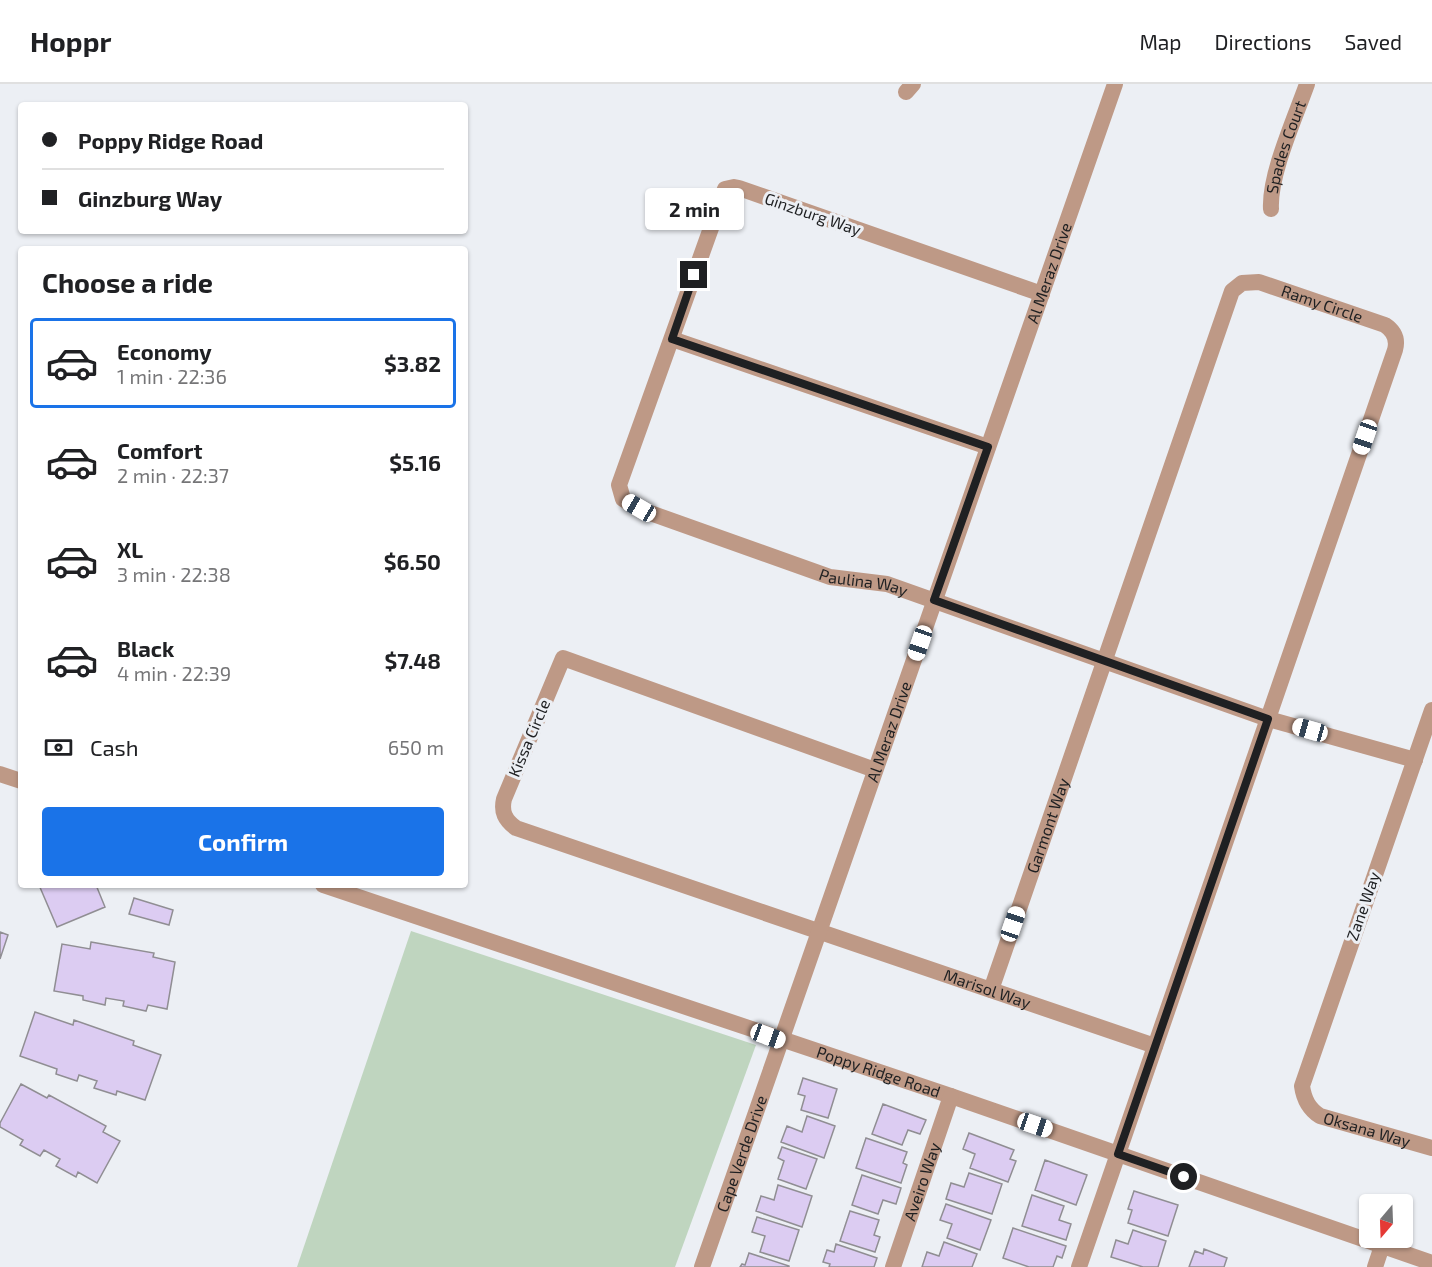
<!DOCTYPE html>
<html lang="en">
<head>
<meta charset="utf-8">
<style>
	body { margin:0; font-family:"Exo 2",sans-serif; background:#f2f2f2; color:#202124; height:100vh; display:flex; flex-direction:column; font-size:22px; white-space:nowrap }
	* { box-sizing:border-box; margin:0 }
	p { font-size:20px; color:#757577 }
	.icon { flex:none; width:33px; height:33px; fill:none; stroke:currentColor; stroke-width:2; stroke-linecap:round; stroke-linejoin:round }
	.map { position:relative; flex:1; overflow:hidden }
	.side { position:absolute; left:18px; top:162px; width:450px; height:642px; display:flex; flex-direction:column; background:#fff; border-radius:6px; box-shadow:0 2px 4px #0004 }
	.side>* { flex:none }
	.banner { position:absolute; left:18px; top:18px; width:450px; height:132px; border-radius:6px; box-shadow:0 2px 4px #0004; display:grid; align-content:center; height:132px; padding:0 24px; background:#fff }
	.needle { width:39px; rotate:199deg }
	.buttons { position:absolute; left:1359px; top:1110px; display:grid; gap:12px }
	.buttons a { display:grid; place-items:center; width:54px; height:54px; border-radius:6px; background:#fff; box-shadow:0 2px 4px #0004; font-size:30px }
	.end { position:absolute; width:27px; height:27px; margin:-14px; border:8px solid #1f2022; background:#fff; box-shadow:0 0 0 3px #fff }
	.from { border-radius:50% }
	.bubble { position:absolute; height:42px; border-radius:6px; background:#fff; box-shadow:0 2px 4px #0004; font-size:20px; font-weight:700; line-height:42px; text-align:center }
	.car { position:absolute; width:18px; height:36px; margin:-18px -9px; border-radius:8px; box-shadow:0 0 4px 2px #0007; background:linear-gradient(#fff 24%,#345 0 40%,#fff 0 76%,#345 0 86%,#fff 0) }
	.banner b { display:flex; align-items:center; gap:21px; height:57px; font-size:22px }
	.banner b+b { border-top:2px solid #e0e0e0 }
	.banner i { width:15px; height:15px; background:#202124 }
	ul { padding:0; list-style:none }
	li { display:flex; align-items:center; gap:18px; height:90px; margin:0 12px 9px; padding:0 12px; border:3px solid transparent; border-radius:6px }
	li div { flex:1 }
	li b { display:block; font-size:22px }
	li em { font-style:normal; font-weight:700 }
	li.active { border-color:#1a73e8 }
	li>.icon { width:54px; height:54px; stroke-width:1.5 }
	h2 { padding:0 24px; font-size:27px; line-height:72px }
	.pay { display:flex; align-items:center; gap:15px; height:66px; padding:0 24px; font-size:22px }
	.pay p { margin-inline-start:auto }
	.cta { display:flex; gap:12px; margin-top:auto; padding:12px 24px }
	.cta a { flex:1; height:69px; border-radius:6px; background:#1a73e8; color:#fff; font-size:24px; font-weight:700; line-height:69px; text-align:center }
	header { display:flex; align-items:center; gap:36px; box-sizing:border-box; height:84px; padding:0 30px; background:#fff; border-bottom:2px solid #e0e0e0 }
	header strong { font-size:28px }
	nav { display:flex; gap:33px; margin-inline-start:auto; font-size:21px }
	.map>svg:first-child { display:block }
	.green { fill:#bfd5bf }
	.building { fill:#dcccf2; stroke:#908e93; stroke-width:1.5 }
	.lines { fill:none; stroke-linecap:round; stroke-linejoin:round }
	.street { stroke:#be9986; stroke-width:16 }
	.route { stroke:#1f2022; stroke-width:8 }
	.labels { text-anchor:middle; stroke-width:6; stroke-linejoin:round; paint-order:stroke }
	.street-label { font-size:16px; fill:#1f2022; stroke:#eceff4 }
</style>
</head>
<body>
<header>
<strong>Hoppr</strong>
<nav><a>Map</a><a>Directions</a><a>Saved</a></nav>
</header>
<div class="map">
<svg width="1432" height="1183" viewBox="0 0 1432 1183">
	<rect width="100%" height="100%" fill="#eceff4"/>
	<path class="green" d="M411 847 756 961 675 1183H297Z"/>
	<path class="building" d="M39 801H96L105 823 57 843Z
		M134 814 173 826 169 841 129 830Z
		M0 848 8 851 0 875Z
		M91 858 154 869 153 873 175 878 167 925 148 921 146 927 123 922 124 917 106 914 105 921 83 916V912L54 907 62 860 90 865Z
		M35 928 73 941 74 936 134 957 133 961 161 971 145 1016 117 1007 116 1011 94 1004 97 997 79 991 77 997 56 990 57 985 20 972Z
		M803 994 837 1005 828 1034 801 1026 805 1012 798 1010Z
		M21 1000 47 1014 49 1011 106 1042 103 1048 120 1057 97 1099 78 1088 76 1093 56 1082 60 1075 44 1066 40 1072 20 1061 23 1056 0 1043V1039Z
		M883 1020 926 1036 920 1050 908 1046 902 1061 872 1050Z
		M807 1032 835 1042 824 1074 781 1058 787 1042 802 1048Z
		M969 1049 1014 1066 1010 1075 1016 1077 1008 1098 970 1084 975 1070 963 1065Z
		M866 1054 907 1068 903 1079 907 1081 901 1099 856 1084Z
		M782 1063 817 1075 806 1105 778 1095 784 1077 778 1074Z
		M1045 1076 1087 1091 1076 1121 1035 1106Z
		M969 1089 1002 1100 992 1130 946 1115 951 1099 964 1103Z
		M862 1091 901 1104 896 1120 883 1116 878 1130 852 1121Z
		M778 1101 812 1112 802 1143 756 1127 761 1112 774 1116Z
		M1134 1107 1178 1121 1168 1152 1128 1139 1132 1126 1128 1125Z
		M1032 1111 1064 1122 1059 1136 1071 1140 1066 1156 1022 1142Z
		M946 1120 991 1136 980 1166 947 1154 952 1140 940 1136Z
		M850 1127 879 1136 874 1151 880 1153 875 1168 840 1157Z
		M757 1133 799 1146 789 1177 760 1168 765 1152 752 1148Z
		M1013 1144 1066 1162 1062 1174 1057 1172 1053 1183H1029L1003 1174Z
		M1133 1146 1166 1157 1158 1183H1143L1111 1173 1116 1156 1128 1160Z
		M944 1158 977 1170 972 1183H922L927 1168 939 1172Z
		M836 1160 877 1174 874 1183H829L830 1180 823 1178 827 1166 834 1168Z
		M1204 1165 1227 1174 1224 1183H1189L1195 1167 1203 1170Z
		M749 1169 789 1182V1183H740L742 1180 745 1181Z"/>
	<g class="lines">
		<g class="street">
			<path d="M906 8 913 0"/>
			<path id="s1" d="M1271 125C1269 91 1295 34 1307 0"/>
			<path id="s2" d="M1042 210 739 104 734 103 725 105 619 401 623 415 639 425 830 493 887 500 1268 635 1415 676"/>
			<path d="M672 255 988 363"/>
			<path id="s3" d="M1432 626 1302 1002C1304 1016 1309 1025 1320 1032L1432 1064"/>
			<path id="s4" d="M875 686 563 574 504 715C501 728 505 736 516 744L1155 962"/>
			<path d="M0 690 21 697"/>
			<path id="s5" d="M323 801 951 1012 1432 1179"/>
			<path id="s6" d="M991 906 1232 207 1242 199 1259 198 1385 241C1394 247 1398 255 1395 266L1079 1183"/>
			<path id="s7" d="M702 1183 1115 0"/>
			<path id="s8" d="M893 1183 951 1012"/>
			<path d="M1375 1183 1382 1162"/>
		</g>
	</g>
	<g class="lines">
		<path class="route" d="M694 191 672 255 988 363 934 516 1268 635 1118 1070 1184 1093"/>
	</g>
	<g class="labels">
		<g class="street-label">
			<text dy="6" stroke="none"><textPath href="#s1" startOffset="64">Spades Court</textPath></text>
			<text transform="translate(813 130) rotate(19)" y="6">Ginzburg Way</text>
			<text dy="6" stroke="none"><textPath href="#s7" startOffset="1053">Al Meraz Drive</textPath></text>
			<text dy="6" stroke="none"><textPath href="#s6" startOffset="836">Ramy Circle</textPath></text>
			<text dy="6" stroke="none"><textPath href="#s2" startOffset="920">Paulina Way</textPath></text>
			<text dy="6" stroke="none"><textPath href="#s7" startOffset="567">Al Meraz Drive</textPath></text>
			<text transform="translate(529 654) rotate(-67)" y="6">Kissa Circle</text>
			<text dy="6" stroke="none"><textPath href="#s6" startOffset="174">Garmont Way</textPath></text>
			<text transform="translate(1363 822) rotate(-71)" y="6">Zane Way</text>
			<text dy="6" stroke="none"><textPath href="#s4" startOffset="1016">Marisol Way</textPath></text>
			<text dy="6" stroke="none"><textPath href="#s5" startOffset="586">Poppy Ridge Road</textPath></text>
			<text dy="6" stroke="none"><textPath href="#s3" startOffset="483">Oksana Way</textPath></text>
			<text dy="6" stroke="none"><textPath href="#s7" startOffset="120">Cape Verde Drive</textPath></text>
			<text dy="6" stroke="none"><textPath href="#s8" startOffset="90">Aveiro Way</textPath></text>
		</g>
	</g>
</svg>
<div class="buttons">
<a><svg class="needle" viewBox="-14 -14 28 28"><path d="M0-13l5 13h-10z" fill="#e53935"/><path d="M0 13l5-13h-10z" fill="#757577"/></svg></a>
</div>
<i class="end from" style="left:1184px;top:1093px"></i>
<i class="end" style="left:694px;top:191px"></i>
<div class="bubble" style="left:645px;top:104px;width:99px">2 min</div>
<i class="car" style="left:1365px;top:353px;rotate:199deg"></i>
<i class="car" style="left:639px;top:424px;rotate:300deg"></i>
<i class="car" style="left:920px;top:559px;rotate:199deg"></i>
<i class="car" style="left:1310px;top:646px;rotate:286deg"></i>
<i class="car" style="left:1013px;top:840px;rotate:19deg"></i>
<i class="car" style="left:768px;top:952px;rotate:110deg"></i>
<i class="car" style="left:1035px;top:1041px;rotate:109deg"></i>
<div class="banner">
<b><i class="from"></i>Poppy Ridge Road</b>
<b><i></i>Ginzburg Way</b>
</div>
<section class="side">
<h2>Choose a ride</h2>
<ul>
<li class="active"><svg class="icon" aria-label="car" viewBox="0 0 24 24"><path d="M5 17H2v-5l4-1 3-4h7l3 4 3 1v5h-3M9 17h6M6 11h13"/><circle cx="7" cy="17" r="2"/><circle cx="17" cy="17" r="2"/></svg><div><b>Economy</b><p>1 min · 22:36</p></div><em>$3.82</em></li>
<li><svg class="icon" aria-label="car" viewBox="0 0 24 24"><path d="M5 17H2v-5l4-1 3-4h7l3 4 3 1v5h-3M9 17h6M6 11h13"/><circle cx="7" cy="17" r="2"/><circle cx="17" cy="17" r="2"/></svg><div><b>Comfort</b><p>2 min · 22:37</p></div><em>$5.16</em></li>
<li><svg class="icon" aria-label="car" viewBox="0 0 24 24"><path d="M5 17H2v-5l4-1 3-4h7l3 4 3 1v5h-3M9 17h6M6 11h13"/><circle cx="7" cy="17" r="2"/><circle cx="17" cy="17" r="2"/></svg><div><b>XL</b><p>3 min · 22:38</p></div><em>$6.50</em></li>
<li><svg class="icon" aria-label="car" viewBox="0 0 24 24"><path d="M5 17H2v-5l4-1 3-4h7l3 4 3 1v5h-3M9 17h6M6 11h13"/><circle cx="7" cy="17" r="2"/><circle cx="17" cy="17" r="2"/></svg><div><b>Black</b><p>4 min · 22:39</p></div><em>$7.48</em></li>
</ul>
<div class="pay"><svg class="icon" aria-label="cash" viewBox="0 0 24 24"><path d="M3 7h18v10H3z"/><circle cx="12" cy="12" r="2"/></svg>Cash<p>650 m</p></div>
<div class="cta"><a>Confirm</a></div>
</section>
</div>
</body>
</html>
